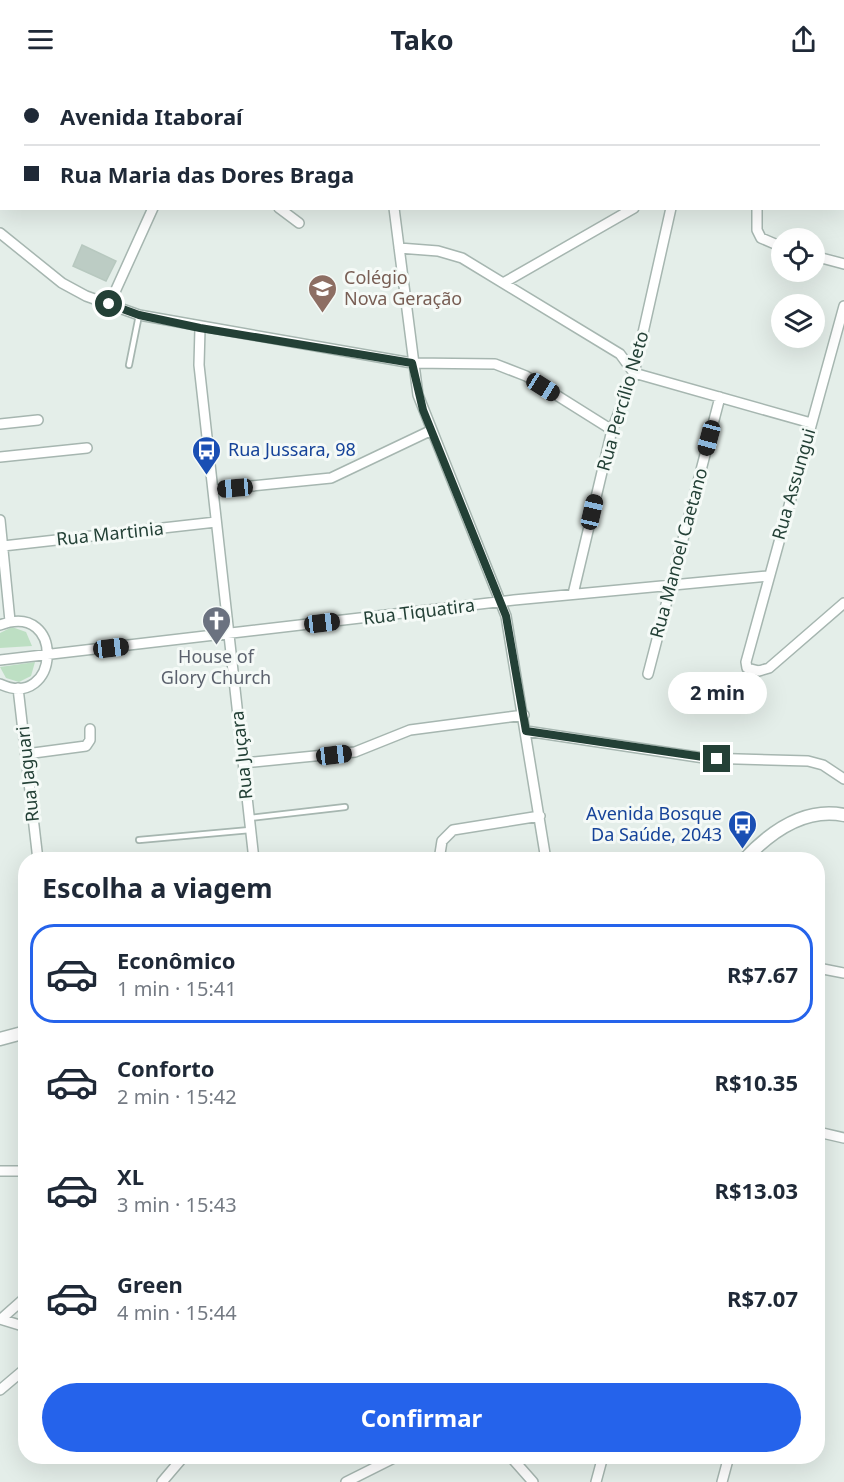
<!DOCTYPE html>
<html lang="pt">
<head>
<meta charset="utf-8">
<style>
	body { margin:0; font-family:"Noto Sans",sans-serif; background:#f6f6f7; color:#1f2937; height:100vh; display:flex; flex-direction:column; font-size:22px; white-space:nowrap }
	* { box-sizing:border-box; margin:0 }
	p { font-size:20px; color:#747a83 }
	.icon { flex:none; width:33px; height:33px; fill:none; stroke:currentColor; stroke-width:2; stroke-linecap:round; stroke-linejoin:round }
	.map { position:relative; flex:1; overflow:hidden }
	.details { position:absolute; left:18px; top:774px; width:807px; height:612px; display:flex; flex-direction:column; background:#fff; border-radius:24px; box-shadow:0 6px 24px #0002 }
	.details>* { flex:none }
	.top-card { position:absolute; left:0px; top:0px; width:844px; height:132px; box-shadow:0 6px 24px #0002; display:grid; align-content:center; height:132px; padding:0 24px; background:#fff }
	.tools { position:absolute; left:771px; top:150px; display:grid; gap:12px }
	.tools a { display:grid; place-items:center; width:54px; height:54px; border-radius:50%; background:#fff; box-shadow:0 6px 24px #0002; font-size:30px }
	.end { position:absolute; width:27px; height:27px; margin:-14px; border:8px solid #234036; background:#fff; box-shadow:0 0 0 3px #fff }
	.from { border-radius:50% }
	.bubble { position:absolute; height:42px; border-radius:21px; background:#fff; box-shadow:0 6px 24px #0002; font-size:20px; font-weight:700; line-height:42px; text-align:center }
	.car { position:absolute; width:18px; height:36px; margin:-18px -9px; border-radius:8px; box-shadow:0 0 4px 2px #0007; background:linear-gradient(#222 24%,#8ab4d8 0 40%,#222 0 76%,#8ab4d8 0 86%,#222 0) }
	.top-card b { display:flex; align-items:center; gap:21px; height:57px; font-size:22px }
	.top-card b+b { border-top:2px solid #e0e1e3 }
	.top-card i { width:15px; height:15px; background:#1f2937 }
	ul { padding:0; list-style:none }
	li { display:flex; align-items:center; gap:18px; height:99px; margin:0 12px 9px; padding:0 12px; border:3px solid transparent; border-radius:24px }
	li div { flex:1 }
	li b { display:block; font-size:22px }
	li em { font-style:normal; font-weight:700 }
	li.current { border-color:#2563eb }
	li>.icon { width:54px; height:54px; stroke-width:1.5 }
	h2 { padding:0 24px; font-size:27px; line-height:72px }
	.primary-button { display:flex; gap:12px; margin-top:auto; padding:12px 24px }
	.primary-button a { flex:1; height:69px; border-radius:36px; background:#2563eb; color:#fff; font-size:24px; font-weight:700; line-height:69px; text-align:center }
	header { display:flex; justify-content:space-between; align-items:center; height:78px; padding:0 24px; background:#fff; font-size:27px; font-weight:700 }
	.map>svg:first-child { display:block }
	.green { fill:#bddfc3 }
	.building { fill:#bcccc4; stroke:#b7c8bf; stroke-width:1.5 }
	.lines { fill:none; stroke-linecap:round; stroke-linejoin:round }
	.service-casing { stroke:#a6b6b0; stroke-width:8 }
	.minor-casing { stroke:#a6b6b0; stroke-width:12 }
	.tertiary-casing { stroke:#a6b6b0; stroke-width:15 }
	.service { stroke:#fff; stroke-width:4.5 }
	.minor { stroke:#fff; stroke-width:9 }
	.tertiary { stroke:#fff; stroke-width:12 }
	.route { stroke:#234036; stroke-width:8 }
	.labels { text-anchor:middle; stroke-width:6; stroke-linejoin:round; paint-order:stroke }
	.education-label { font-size:18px; fill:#785e54; stroke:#f5faf7; text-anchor:start }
	.street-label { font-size:18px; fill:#234036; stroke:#f5faf7 }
	.transit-label { font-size:18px; fill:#164399; stroke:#f5faf7; text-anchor:start }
	.worship-label { font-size:18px; fill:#5b616d; stroke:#f5faf7 }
</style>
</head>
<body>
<header><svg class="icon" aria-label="menu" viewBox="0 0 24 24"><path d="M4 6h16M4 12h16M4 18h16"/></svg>Tako<svg class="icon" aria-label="share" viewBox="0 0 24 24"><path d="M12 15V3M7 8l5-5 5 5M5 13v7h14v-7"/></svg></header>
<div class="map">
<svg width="844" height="1404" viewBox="0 0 844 1404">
	<rect width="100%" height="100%" fill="#e4eee9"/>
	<path class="green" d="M12 549 26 554 32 568 0 570V555Z
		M35 584 31 598 19 604 6 600 0 589Z"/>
	<path class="building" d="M82 167 116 183 106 203 73 188Z"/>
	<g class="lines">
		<defs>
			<path id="service" d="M129 287 139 237
				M249 740 345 729
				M139 762 250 752"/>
			<path id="minor" d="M252 0 254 2
				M786 0 793 2
				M279 2 280 0
				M586 2 589 0
				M703 2V0
				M843 13H844
				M0 15H2
				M279 130 299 145
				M394 130 418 317 506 538 546 782
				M757 130V152L761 160 782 169
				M0 155 62 205 86 218 139 237 412 285 495 286 526 298 612 352
				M399 170 438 173 462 180 620 276 634 295 811 345
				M814 178 844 186
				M505 204 634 130
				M109 227 153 130
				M844 228 746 584 747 590 759 593 769 590 844 525
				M200 250 199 287 254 782
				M0 346 38 342
				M0 379 87 370
				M213 412 331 400 432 352
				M0 442 10 543
				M3 468 216 444
				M573 516 612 352 634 295 671 130
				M0 547C66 522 60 634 0 606
				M0 582 514 522 768 498
				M648 596 720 319
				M18 610 38 782
				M526 653 704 680 808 683 823 687 844 701
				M26 676 86 668 90 662V651
				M243 685 355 674 410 652 524 637
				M439 782 442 763 453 752 540 738
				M818 890 844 895
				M818 1054 844 1060
				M0 1093H26
				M0 1241 26 1249
				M1 1241 26 1219
				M0 1312 26 1290
				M510 1378 533 1404
				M162 1404 184 1378
				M346 1404 398 1378
				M596 1404 603 1378
				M722 1404 729 1378"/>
			<path id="tertiary" d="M744 782C770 754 804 729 844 737
				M0 961 26 954"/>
		</defs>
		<use href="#service" class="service-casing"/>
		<use href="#minor" class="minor-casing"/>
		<use href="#tertiary" class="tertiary-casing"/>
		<use href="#service" class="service"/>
		<use href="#minor" class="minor"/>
		<use href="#tertiary" class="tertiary"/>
	</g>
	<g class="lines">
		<path class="route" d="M109 226 139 237 200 250 412 285 423 332 506 538 526 653 717 681"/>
	</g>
	<defs>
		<symbol id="school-pin" viewBox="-11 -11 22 30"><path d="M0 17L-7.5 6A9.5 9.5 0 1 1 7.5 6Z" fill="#8d6e63" stroke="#f5faf7"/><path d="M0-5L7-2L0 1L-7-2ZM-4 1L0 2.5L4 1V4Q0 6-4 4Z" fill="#fff"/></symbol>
		<symbol id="bus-pin" viewBox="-11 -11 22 30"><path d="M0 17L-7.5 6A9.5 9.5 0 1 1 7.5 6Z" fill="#1a4fb4" stroke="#f5faf7"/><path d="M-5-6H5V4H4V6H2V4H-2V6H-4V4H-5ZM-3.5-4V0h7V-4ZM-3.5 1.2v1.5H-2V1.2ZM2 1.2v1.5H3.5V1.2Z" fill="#fff"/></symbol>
		<symbol id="church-pin" viewBox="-11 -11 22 30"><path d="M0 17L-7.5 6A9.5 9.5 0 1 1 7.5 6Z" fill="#6b7280" stroke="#f5faf7"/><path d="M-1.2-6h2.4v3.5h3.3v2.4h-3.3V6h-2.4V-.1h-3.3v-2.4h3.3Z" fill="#fff"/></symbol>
	</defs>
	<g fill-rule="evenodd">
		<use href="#school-pin" x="306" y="194" width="33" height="45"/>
		<use href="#bus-pin" x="190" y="356" width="33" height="45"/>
		<use href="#church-pin" x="200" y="526" width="33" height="45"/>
		<use href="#bus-pin" x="726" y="730" width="33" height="45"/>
	</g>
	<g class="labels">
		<g class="education-label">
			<text x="344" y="206">Colégio<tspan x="344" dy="21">Nova Geração</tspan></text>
		</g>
		<g class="street-label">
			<text transform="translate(623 323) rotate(-74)" y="6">Rua Percílio Neto</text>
			<text transform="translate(794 406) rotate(-74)" y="6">Rua Assungui</text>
			<text transform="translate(110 456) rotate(-6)" y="6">Rua Martinia</text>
			<text transform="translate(679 475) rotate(-75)" y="6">Rua Manoel Caetano</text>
			<text transform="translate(419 534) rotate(-7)" y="6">Rua Tiquatira</text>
			<text transform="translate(242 677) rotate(-96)" y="6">Rua Juçara</text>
			<text transform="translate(28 696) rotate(-96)" y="6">Rua Jaguari</text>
		</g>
		<g class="transit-label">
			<text x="228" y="378">Rua Jussara, 98</text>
			<text x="722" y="742" text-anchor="end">Avenida Bosque<tspan x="722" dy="21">Da Saúde, 2043</tspan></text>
		</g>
		<g class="worship-label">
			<text x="216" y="585">House of<tspan x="216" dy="21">Glory Church</tspan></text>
		</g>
	</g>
</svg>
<div class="tools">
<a><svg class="icon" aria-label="locate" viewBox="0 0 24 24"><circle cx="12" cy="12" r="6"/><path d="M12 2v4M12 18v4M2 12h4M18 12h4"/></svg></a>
<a><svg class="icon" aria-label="layers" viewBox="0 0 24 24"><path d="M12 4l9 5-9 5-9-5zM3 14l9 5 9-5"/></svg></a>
</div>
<i class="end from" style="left:109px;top:226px"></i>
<i class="end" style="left:717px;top:681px"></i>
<div class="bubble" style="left:668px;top:594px;width:99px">2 min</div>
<i class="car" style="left:543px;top:309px;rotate:122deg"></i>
<i class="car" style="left:709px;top:360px;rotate:195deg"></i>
<i class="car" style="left:235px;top:410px;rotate:265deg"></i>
<i class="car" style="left:592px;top:434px;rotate:13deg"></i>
<i class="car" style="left:322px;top:545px;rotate:83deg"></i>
<i class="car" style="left:111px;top:570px;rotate:83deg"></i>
<i class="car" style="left:334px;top:677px;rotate:83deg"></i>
<div class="top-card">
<b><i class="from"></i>Avenida Itaboraí</b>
<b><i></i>Rua Maria das Dores Braga</b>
</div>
<section class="details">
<h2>Escolha a viagem</h2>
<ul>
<li class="current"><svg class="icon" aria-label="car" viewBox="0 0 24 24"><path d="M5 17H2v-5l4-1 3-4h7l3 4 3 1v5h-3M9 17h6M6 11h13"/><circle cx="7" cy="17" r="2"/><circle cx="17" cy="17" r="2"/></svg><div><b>Econômico</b><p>1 min · 15:41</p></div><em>R$7.67</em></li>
<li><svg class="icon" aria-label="car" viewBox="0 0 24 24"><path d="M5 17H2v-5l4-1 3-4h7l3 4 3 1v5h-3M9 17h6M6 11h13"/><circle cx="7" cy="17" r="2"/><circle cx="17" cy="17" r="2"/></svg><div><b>Conforto</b><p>2 min · 15:42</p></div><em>R$10.35</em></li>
<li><svg class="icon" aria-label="car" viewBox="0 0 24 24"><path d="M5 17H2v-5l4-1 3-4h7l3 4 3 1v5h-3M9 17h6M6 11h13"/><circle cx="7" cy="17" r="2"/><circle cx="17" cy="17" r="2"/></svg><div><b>XL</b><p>3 min · 15:43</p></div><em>R$13.03</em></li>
<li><svg class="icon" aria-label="car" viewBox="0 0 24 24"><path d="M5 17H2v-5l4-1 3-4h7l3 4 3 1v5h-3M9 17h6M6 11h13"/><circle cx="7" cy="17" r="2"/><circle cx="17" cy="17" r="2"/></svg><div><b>Green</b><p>4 min · 15:44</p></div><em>R$7.07</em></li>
</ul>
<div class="primary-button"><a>Confirmar</a></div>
</section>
</div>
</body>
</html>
